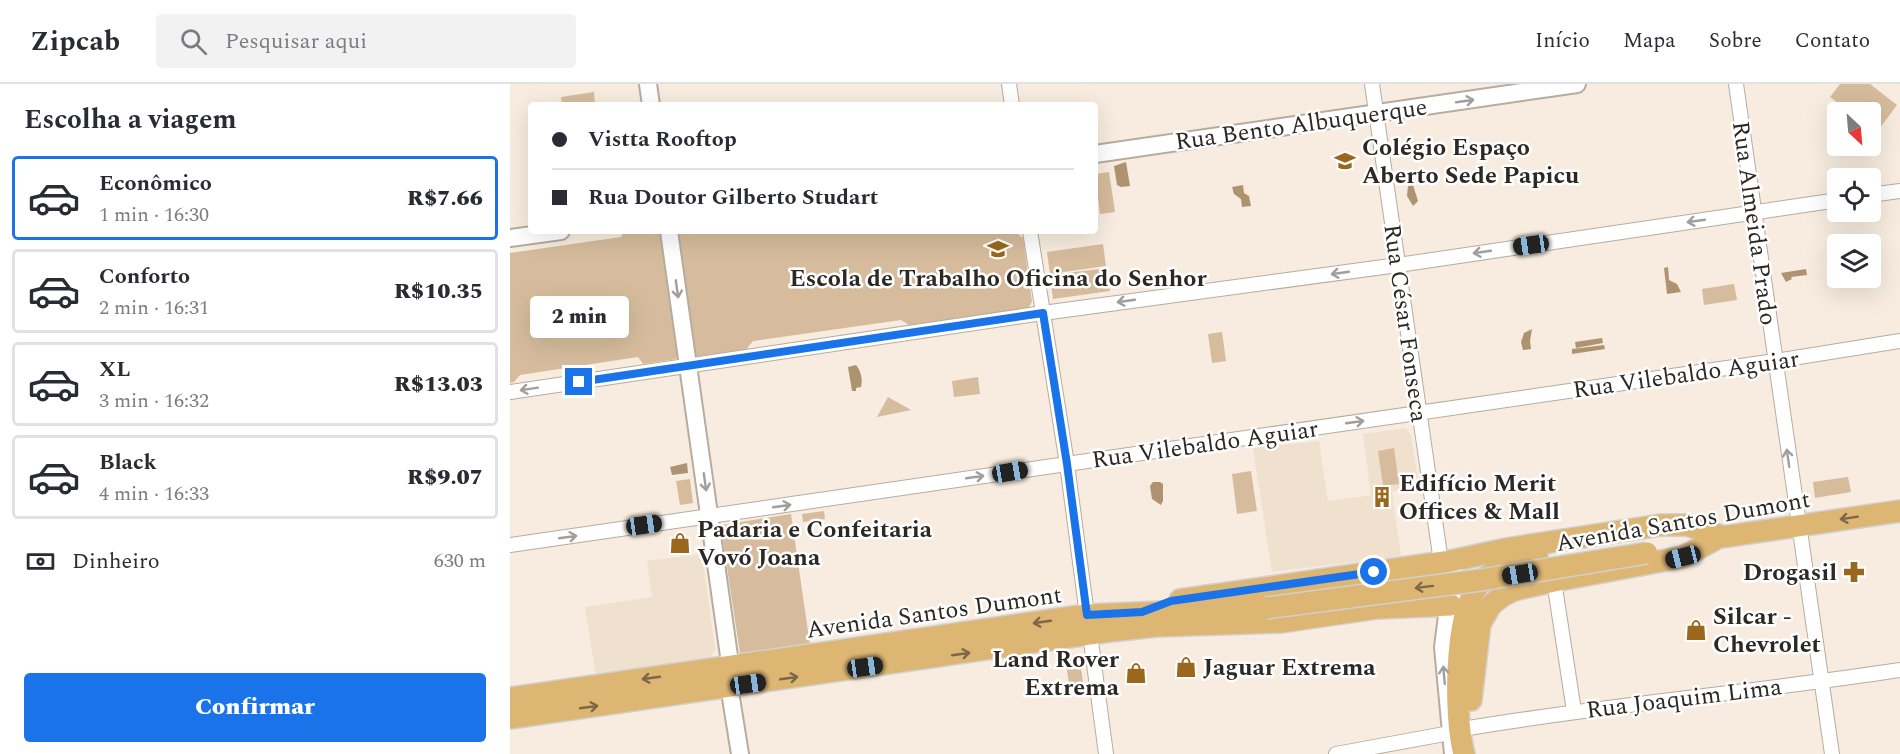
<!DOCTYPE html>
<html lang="pt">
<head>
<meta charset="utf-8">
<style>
	body { margin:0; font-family:Spectral,serif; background:#f2f2f3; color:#2b2b33; height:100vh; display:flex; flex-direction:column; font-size:22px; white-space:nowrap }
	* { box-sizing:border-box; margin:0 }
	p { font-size:20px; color:#7c7c81 }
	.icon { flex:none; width:33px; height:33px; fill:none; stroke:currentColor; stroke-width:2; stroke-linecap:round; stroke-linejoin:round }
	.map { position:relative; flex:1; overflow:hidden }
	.side { display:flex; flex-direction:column; background:#fff; width:510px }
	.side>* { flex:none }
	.hud { position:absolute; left:18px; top:18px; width:570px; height:132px; border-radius:6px; box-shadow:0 6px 24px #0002; display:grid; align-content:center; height:132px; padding:0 24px; background:#fff }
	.needle { width:39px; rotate:154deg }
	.controls { position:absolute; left:1317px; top:18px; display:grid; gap:12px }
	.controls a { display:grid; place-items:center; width:54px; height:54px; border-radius:6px; background:#fff; box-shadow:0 6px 24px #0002; font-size:30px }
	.end { position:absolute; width:27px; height:27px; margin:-14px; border:8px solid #1a73e8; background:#fff; box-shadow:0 0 0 3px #fff }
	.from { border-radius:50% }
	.bubble { position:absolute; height:42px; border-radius:6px; background:#fff; box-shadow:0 6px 24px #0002; font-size:20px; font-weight:800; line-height:42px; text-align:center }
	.car { position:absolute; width:18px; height:36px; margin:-18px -9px; border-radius:8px; box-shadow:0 0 4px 2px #0007; background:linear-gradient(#222 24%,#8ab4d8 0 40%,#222 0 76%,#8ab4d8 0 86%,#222 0) }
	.hud b { display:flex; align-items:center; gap:21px; height:57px; font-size:22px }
	.hud b+b { border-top:2px solid #e1e1e2 }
	.hud i { width:15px; height:15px; background:#2b2b33 }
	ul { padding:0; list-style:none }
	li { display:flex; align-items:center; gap:18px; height:84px; margin:0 12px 9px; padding:0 12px; border:3px solid #e1e1e2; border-radius:6px }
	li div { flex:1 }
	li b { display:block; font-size:22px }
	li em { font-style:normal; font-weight:800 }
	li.on { border-color:#1a73e8 }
	li>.icon { width:54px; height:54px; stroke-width:1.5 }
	h2 { padding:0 24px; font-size:27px; line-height:72px }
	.pay { display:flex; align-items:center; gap:15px; height:66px; padding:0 24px; font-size:22px }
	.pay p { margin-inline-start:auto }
	.cta { display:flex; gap:12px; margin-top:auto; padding:12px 24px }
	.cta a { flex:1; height:69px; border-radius:6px; background:#1a73e8; color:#fff; font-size:24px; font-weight:800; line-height:69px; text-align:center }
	header { display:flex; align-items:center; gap:36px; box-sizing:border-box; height:84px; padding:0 30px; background:#fff; border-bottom:2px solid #e1e1e2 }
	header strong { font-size:28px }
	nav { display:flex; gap:33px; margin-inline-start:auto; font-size:21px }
	.search { width:420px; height:54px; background:#f2f2f3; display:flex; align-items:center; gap:15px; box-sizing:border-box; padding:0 21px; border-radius:6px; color:#7c7c81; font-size:22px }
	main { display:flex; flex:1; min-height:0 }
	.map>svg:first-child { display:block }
	.built { fill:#f0e0ce }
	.green { fill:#d6bc9d }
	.water { fill:#ae9371 }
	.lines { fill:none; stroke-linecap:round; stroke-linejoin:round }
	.minor-casing { stroke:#b6aca0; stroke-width:16 }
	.tertiary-casing { stroke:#b6aca0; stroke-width:20 }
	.primary-casing { stroke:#d1d0cf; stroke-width:24 }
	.minor { stroke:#fff; stroke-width:14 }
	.tertiary { stroke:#fff; stroke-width:16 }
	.primary { stroke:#deb673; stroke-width:21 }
	.primary-bridge-casing { stroke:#d1d0cf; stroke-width:24; stroke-linecap:butt }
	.primary-bridge { stroke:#deb673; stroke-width:21 }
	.oneway { stroke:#a09f9c }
	.oneway2 { stroke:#7c6848 }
	.route { stroke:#1a73e8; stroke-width:8 }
	.labels { text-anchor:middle; stroke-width:5; stroke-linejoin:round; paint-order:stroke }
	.street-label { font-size:24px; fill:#2c2924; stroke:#fff }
	.poi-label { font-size:24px; font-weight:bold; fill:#2c2924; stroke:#fff; text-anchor:start }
</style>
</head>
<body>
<header>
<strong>Zipcab</strong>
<div class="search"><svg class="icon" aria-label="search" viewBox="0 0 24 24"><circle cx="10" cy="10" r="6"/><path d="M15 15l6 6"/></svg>Pesquisar aqui</div>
<nav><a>Início</a><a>Mapa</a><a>Sobre</a><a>Contato</a></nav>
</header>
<main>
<section class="side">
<h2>Escolha a viagem</h2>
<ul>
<li class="on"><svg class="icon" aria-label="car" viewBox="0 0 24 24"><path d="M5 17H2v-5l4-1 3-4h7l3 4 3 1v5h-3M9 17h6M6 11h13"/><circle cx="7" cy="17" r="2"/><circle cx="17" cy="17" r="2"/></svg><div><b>Econômico</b><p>1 min · 16:30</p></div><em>R$7.66</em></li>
<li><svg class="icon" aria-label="car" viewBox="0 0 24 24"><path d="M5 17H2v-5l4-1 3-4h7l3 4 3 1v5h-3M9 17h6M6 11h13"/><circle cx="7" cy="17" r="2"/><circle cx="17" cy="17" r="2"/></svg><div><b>Conforto</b><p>2 min · 16:31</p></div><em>R$10.35</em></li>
<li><svg class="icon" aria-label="car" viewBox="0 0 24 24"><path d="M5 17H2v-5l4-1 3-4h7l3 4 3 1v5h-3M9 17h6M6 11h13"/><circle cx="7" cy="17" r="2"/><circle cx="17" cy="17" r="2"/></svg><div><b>XL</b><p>3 min · 16:32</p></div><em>R$13.03</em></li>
<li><svg class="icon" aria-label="car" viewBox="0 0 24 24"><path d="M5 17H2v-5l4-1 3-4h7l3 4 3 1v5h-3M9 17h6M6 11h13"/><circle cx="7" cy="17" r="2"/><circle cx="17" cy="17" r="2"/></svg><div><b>Black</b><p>4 min · 16:33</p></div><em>R$9.07</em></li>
</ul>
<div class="pay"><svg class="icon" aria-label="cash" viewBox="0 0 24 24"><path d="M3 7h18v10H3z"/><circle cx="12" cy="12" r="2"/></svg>Dinheiro<p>630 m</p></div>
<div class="cta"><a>Confirmar</a></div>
</section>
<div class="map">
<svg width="1390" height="670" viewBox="0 0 1390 670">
	<rect width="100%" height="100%" fill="#f7ecdf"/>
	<path class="built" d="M895 344 901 351 909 403 882 408 891 472 762 488 743 364 809 357 818 417 861 411 853 350Z
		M192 470 205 565 200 575 86 592 75 523 142 513 137 477Z"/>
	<path class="green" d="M1330 0H1360L1387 21 1367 48 1361 44 1360 28H1340L1320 13Z
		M84 8 85 21H52L51 13Z
		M599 88 605 128 590 130 585 90Z
		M114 147H150L168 270 166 275 133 280 128 273 10 291 4 298 0 299V169L111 153Z
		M166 147H504L513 154 522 218 518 224 399 241 391 236 243 257 235 267 189 274 184 270Z
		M593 160 596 182 540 190 537 168Z
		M597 184 600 207 543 215 540 191Z
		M1224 200 1227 216 1194 221 1192 205Z
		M712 248 716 277 702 279 698 250Z
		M468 293 470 310 444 313 442 297Z
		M378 313 401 326 367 333Z
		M884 364 889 400 873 402 868 367Z
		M741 387 747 427 727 430 722 390Z
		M1338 393 1341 408 1305 414 1303 398Z
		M180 395 183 419 170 421 166 397Z
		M314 427 315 435 293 438 292 430Z
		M281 430 300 561 233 571 230 569 211 444 212 441Z
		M569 571 573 598 559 600 555 573Z"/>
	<path class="water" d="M616 78 620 102 611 103 607 101 604 82Z
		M733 101 734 109 739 112 741 122 732 123 731 115 724 110 722 103Z
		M903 101 908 117 903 122 897 112 898 102Z
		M1158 183 1159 196 1167 200 1171 208 1157 210 1154 184Z
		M1296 185 1297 191 1281 193 1282 195 1276 198 1271 189Z
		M1022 245 1020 257 1021 265 1013 266 1011 258 1014 249Z
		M1092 254 1093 259 1066 264 1065 258Z
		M1094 261 1095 265 1062 270V265Z
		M346 281C351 287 353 295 351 303L346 304V307H342L338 283Z
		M177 379 178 389 162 391 160 383Z
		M643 398H650L653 400V417L651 421 642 415 640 402Z"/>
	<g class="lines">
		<defs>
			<path id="minor" d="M499 0 502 21
				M862 0 931 478
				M1226 0 1322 670
				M1360 111 1390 107
				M520 147 557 380 577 531
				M0 308 533 229 888 181 1328 116
				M0 461 1265 277 1390 257
				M1044 497 1064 627
				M580 550 596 670
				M959 644C1102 620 1247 608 1390 586
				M826 670 940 649"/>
			<path id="tertiary" d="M138 0 141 21
				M585 70 1067 0
				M159 147 219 572 221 614 230 670
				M0 154 51 147
				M943 670 933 563 937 532 947 501 945 488"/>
			<path id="primary" d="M1198 455 1390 427
				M670 516 941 477 996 465 1151 441H1177L1211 452
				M0 614 577 531 756 524
				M961 616 970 540 981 521 992 512 1004 506 1044 497 1173 473 1211 452
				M0 634 600 547 646 542 771 538 867 524 941 521
				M954 670C944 634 944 534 967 503 981 485 1005 475 1027 471"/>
		</defs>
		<use href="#minor" class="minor-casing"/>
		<use href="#tertiary" class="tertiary-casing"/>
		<use href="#primary" class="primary-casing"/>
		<use href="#minor" class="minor"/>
		<use href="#tertiary" class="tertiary"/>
		<use href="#primary" class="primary"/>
		<defs>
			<path id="primary-bridge" d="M756 524 971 496 1137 469"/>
		</defs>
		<use href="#primary-bridge" class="primary-bridge-casing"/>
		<use href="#primary-bridge" class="primary-bridge"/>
	</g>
	<defs><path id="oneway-shaft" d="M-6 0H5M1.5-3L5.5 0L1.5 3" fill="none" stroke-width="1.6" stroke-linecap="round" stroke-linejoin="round" transform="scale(1.5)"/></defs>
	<g class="oneway">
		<use href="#oneway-shaft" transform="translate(955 17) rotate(-8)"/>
		<use href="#oneway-shaft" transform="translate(1186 137) rotate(172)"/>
		<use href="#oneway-shaft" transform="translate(972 168) rotate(172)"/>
		<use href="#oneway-shaft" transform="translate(830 189) rotate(172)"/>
		<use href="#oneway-shaft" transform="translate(167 205) rotate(82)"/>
		<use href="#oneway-shaft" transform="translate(616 217) rotate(172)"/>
		<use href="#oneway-shaft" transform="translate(19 305) rotate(171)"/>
		<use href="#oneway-shaft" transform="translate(845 338) rotate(-8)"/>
		<use href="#oneway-shaft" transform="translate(1278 374) rotate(-98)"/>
		<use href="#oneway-shaft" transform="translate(465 393) rotate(-8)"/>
		<use href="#oneway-shaft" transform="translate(195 398) rotate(82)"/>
		<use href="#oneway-shaft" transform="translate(272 422) rotate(-8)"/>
		<use href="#oneway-shaft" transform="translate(58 453) rotate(-8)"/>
		<use href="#oneway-shaft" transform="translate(934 591) rotate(-95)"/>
	</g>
	<g class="oneway2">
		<use href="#oneway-shaft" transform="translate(1339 434) rotate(171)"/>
		<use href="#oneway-shaft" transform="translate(914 503) rotate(173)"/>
		<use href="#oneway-shaft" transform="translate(532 538) rotate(172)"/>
		<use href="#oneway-shaft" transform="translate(451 570) rotate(-8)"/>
		<use href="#oneway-shaft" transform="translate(141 594) rotate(172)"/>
		<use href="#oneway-shaft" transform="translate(279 594) rotate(-8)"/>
		<use href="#oneway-shaft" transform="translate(79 623) rotate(-8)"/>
	</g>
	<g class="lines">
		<path class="route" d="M69 298 533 229 557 380 577 531 632 528 661 517 864 488"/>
	</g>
	<defs>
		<symbol id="school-bare" viewBox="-9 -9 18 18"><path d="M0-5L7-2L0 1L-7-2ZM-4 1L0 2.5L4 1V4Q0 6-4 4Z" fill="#9a681c" stroke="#fff" stroke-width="2.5" paint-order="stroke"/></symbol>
		<symbol id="building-bare" viewBox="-9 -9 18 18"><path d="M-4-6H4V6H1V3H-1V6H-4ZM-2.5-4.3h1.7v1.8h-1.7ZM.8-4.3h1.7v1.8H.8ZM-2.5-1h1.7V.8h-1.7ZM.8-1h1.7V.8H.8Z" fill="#9a681c" stroke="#fff" stroke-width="2.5" paint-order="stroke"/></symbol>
		<symbol id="shop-bare" viewBox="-9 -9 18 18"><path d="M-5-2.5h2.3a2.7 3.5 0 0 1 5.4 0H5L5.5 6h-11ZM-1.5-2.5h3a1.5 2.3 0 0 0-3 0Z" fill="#9a681c" stroke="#fff" stroke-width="2.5" paint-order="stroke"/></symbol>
		<symbol id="pharmacy-bare" viewBox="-9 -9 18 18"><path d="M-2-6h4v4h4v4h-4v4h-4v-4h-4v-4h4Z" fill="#9a681c" stroke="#fff" stroke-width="2.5" paint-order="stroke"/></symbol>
	</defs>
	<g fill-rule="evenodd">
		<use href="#school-bare" x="820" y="62" width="30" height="30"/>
		<use href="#school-bare" x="473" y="150" width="30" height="30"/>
		<use href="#building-bare" x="857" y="398" width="30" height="30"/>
		<use href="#shop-bare" x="155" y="444" width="30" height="30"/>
		<use href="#pharmacy-bare" x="1329" y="473" width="30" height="30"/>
		<use href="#shop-bare" x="1171" y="531" width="30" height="30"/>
		<use href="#shop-bare" x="661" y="568" width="30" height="30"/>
		<use href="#shop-bare" x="611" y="574" width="30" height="30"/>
	</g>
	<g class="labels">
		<g class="street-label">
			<text transform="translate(791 40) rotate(-8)" y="8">Rua Bento Albuquerque</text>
			<text transform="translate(1245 139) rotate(82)" y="8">Rua Almeida Prado</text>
			<text transform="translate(896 239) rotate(82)" y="8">Rua César Fonseca</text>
			<text transform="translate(1176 290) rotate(-8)" y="8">Rua Vilebaldo Aguiar</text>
			<text transform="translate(695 360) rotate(-8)" y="8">Rua Vilebaldo Aguiar</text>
			<text transform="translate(1173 437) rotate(-10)" y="8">Avenida Santos Dumont</text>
			<text transform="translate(424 528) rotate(-8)" y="8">Avenida Santos Dumont</text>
			<text transform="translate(1174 614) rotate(-7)" y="8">Rua Joaquim Lima</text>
		</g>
		<g class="poi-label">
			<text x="852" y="71">Colégio Espaço<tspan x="852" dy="28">Aberto Sede Papicu</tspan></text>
			<text x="488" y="202" text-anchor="middle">Escola de Trabalho Oficina do Senhor</text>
			<text x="889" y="407">Edifício Merit<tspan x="889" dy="28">Offices &amp; Mall</tspan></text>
			<text x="187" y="453">Padaria e Confeitaria<tspan x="187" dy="28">Vovó Joana</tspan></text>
			<text x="1327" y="496" text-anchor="end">Drogasil</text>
			<text x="1203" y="540">Silcar -<tspan x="1203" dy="28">Chevrolet</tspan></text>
			<text x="609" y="583" text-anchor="end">Land Rover<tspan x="609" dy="28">Extrema</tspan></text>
			<text x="693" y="591">Jaguar Extrema</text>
		</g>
	</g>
</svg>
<div class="controls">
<a><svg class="needle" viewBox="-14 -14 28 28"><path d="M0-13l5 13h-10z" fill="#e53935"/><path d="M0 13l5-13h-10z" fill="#7c7c81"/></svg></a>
<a><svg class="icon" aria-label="locate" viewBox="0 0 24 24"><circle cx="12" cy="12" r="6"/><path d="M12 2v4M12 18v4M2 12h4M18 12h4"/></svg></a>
<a><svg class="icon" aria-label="layers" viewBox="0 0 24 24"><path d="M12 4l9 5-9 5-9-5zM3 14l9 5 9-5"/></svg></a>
</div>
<i class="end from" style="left:864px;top:488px"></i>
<i class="end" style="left:69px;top:298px"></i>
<div class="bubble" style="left:20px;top:212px;width:99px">2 min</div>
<i class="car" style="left:1021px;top:161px;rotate:262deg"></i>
<i class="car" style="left:500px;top:388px;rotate:81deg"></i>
<i class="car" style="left:134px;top:441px;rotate:82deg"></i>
<i class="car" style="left:1173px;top:473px;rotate:256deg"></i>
<i class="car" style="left:1010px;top:490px;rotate:261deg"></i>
<i class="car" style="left:355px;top:583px;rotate:82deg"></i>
<i class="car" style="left:238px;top:600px;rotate:82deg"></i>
<div class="hud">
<b><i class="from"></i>Vistta Rooftop</b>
<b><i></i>Rua Doutor Gilberto Studart</b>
</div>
</div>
</main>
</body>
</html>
